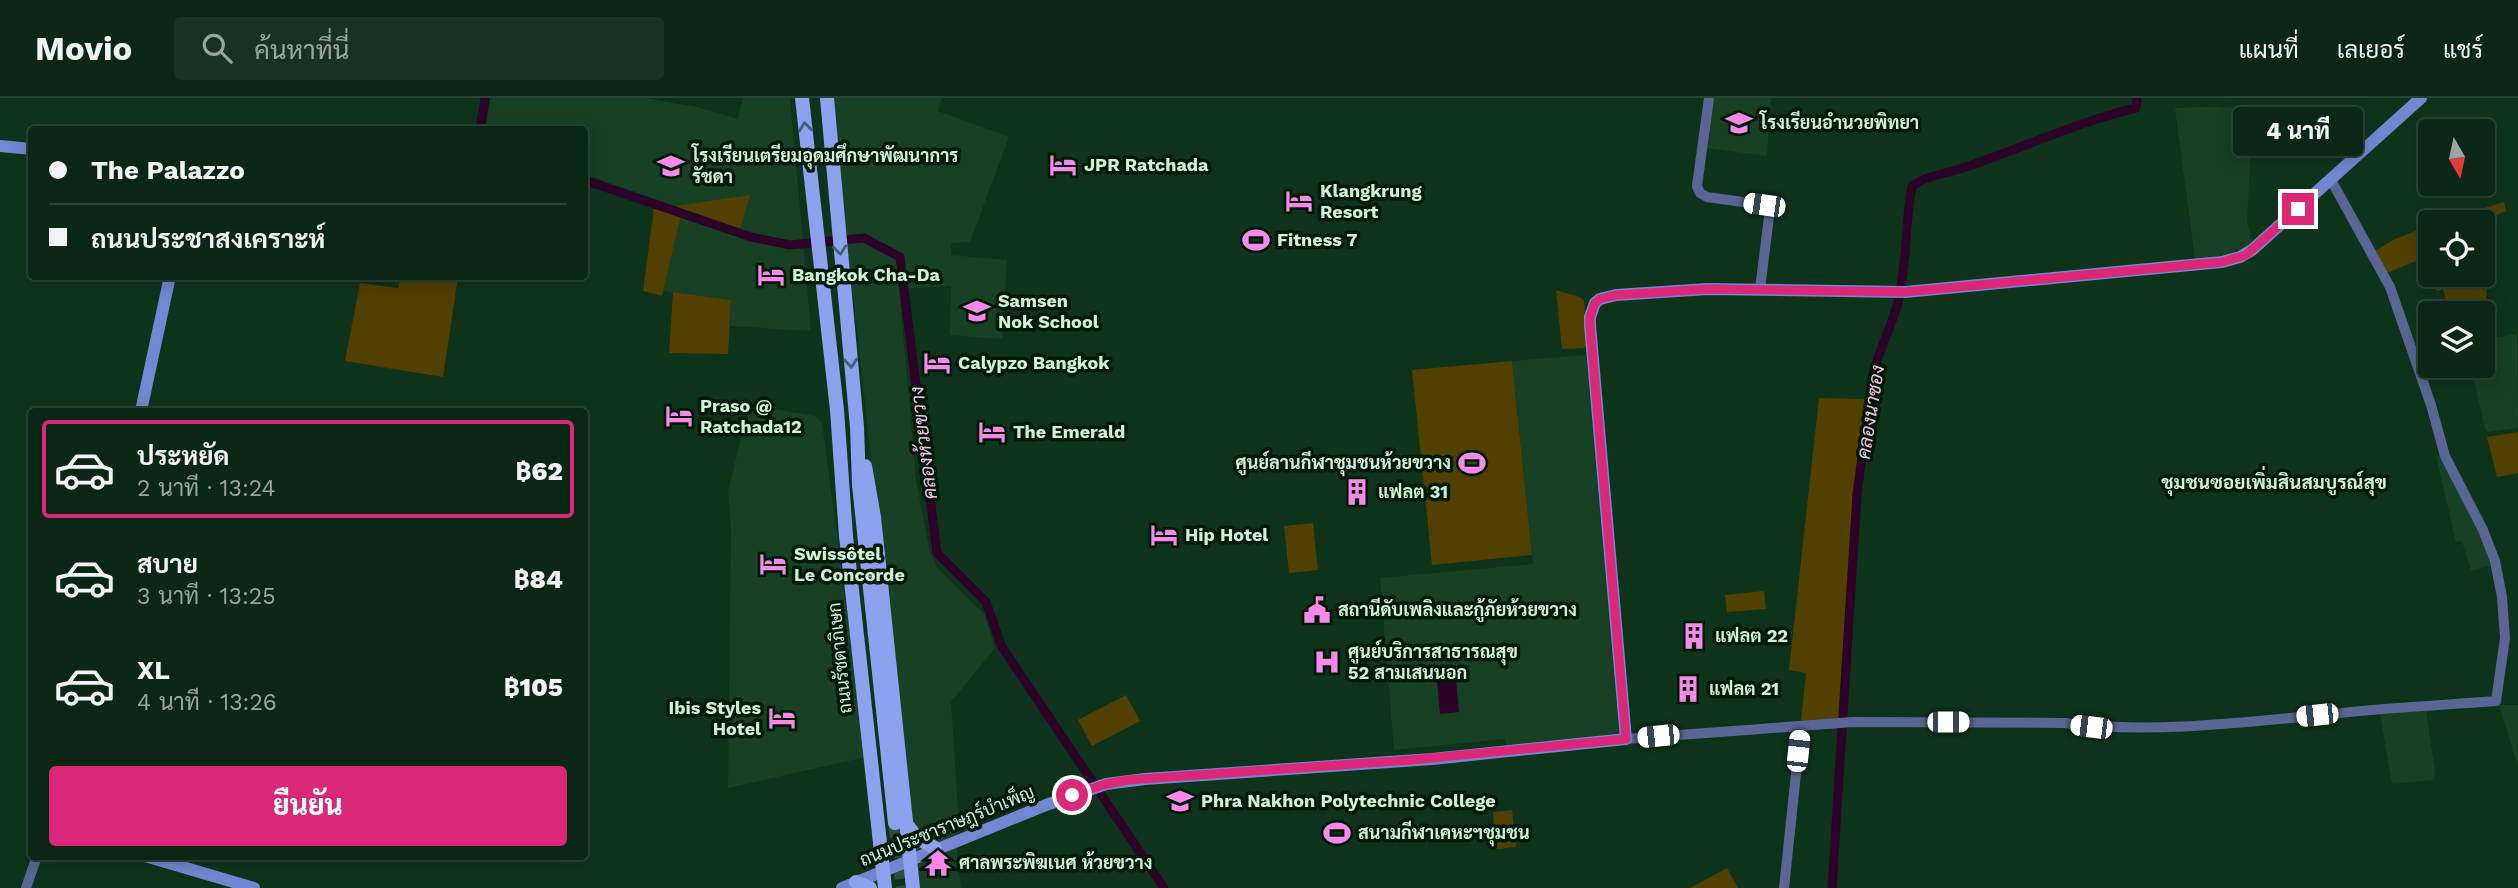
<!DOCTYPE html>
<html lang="th">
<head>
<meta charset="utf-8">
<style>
	body { margin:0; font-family:"Work Sans",Sarabun,sans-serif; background:#183222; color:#f1f3f6; height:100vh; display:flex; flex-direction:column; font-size:26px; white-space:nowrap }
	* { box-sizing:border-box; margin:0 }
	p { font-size:23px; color:#99a5a0 }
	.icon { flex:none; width:38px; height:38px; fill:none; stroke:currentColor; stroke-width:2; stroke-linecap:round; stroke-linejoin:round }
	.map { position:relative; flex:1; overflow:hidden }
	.drawer { position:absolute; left:28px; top:310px; width:560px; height:452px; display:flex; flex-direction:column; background:#0a2614; border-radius:7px; box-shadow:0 4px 18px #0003,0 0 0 2px #2a4334 }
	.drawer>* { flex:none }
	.hud { position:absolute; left:28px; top:28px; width:560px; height:154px; border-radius:7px; box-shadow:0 4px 18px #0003,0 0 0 2px #2a4334; display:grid; align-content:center; height:154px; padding:0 21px; background:#0a2614 }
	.needle { width:46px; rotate:171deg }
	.buttons { position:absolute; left:2418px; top:21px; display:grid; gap:14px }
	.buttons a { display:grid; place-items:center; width:77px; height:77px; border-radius:7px; background:#0a2614; box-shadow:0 4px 18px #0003,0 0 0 2px #2a4334; font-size:35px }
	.end { position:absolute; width:32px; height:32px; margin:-16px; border:9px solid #db2777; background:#fff; box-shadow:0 0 0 4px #fff }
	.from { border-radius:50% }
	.bubble { position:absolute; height:49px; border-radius:7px; background:#0a2614; box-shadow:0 4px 18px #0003,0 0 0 2px #2a4334; font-size:23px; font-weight:800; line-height:49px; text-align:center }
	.car { position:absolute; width:21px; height:42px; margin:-21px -10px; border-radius:9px; box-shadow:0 0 5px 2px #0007; background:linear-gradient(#fff 24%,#345 0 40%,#fff 0 76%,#345 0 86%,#fff 0) }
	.hud b { display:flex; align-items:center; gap:24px; height:66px; font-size:26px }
	.hud b+b { border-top:2px solid #2a4334 }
	.hud i { width:18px; height:18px; background:#f1f3f6 }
	ul { padding:12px 0 0; list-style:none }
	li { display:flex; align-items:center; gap:21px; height:98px; margin:0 14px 10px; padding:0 7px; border:4px solid transparent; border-radius:7px }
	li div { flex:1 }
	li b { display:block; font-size:26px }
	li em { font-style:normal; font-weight:800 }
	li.active { border-color:#db2777 }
	li>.icon { width:63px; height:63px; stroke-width:1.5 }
	.button { display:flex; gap:14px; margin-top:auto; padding:14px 21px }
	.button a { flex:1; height:80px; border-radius:7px; background:#db2777; color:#fff; font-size:28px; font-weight:800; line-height:80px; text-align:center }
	header { display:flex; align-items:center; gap:42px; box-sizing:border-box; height:98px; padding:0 35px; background:#0a2614; border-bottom:2px solid #2a4334 }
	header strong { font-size:33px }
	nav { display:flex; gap:38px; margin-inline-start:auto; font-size:24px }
	.search { width:490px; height:63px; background:#183222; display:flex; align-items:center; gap:18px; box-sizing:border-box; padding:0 24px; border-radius:7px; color:#99a5a0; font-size:26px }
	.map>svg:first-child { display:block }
	.built { fill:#174025 }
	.green { fill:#514000 }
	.water { fill:#2c0228 }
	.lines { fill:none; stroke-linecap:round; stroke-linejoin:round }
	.canal { stroke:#2c0228; stroke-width:9 }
	.primary-tunnel { stroke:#2b5037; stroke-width:14; stroke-dasharray:14 7; stroke-linecap:butt }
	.tertiary { stroke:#596694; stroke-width:10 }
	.secondary { stroke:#7386d1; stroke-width:12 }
	.primary { stroke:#8da1ee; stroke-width:14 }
	.oneway { stroke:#465d7a }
	.route { stroke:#db2777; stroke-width:9 }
	.labels { text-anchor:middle; stroke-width:7; stroke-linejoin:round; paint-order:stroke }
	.poi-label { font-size:18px; font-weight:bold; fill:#cff1d6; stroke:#001907; text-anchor:start }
	.street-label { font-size:18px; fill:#cff1d6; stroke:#001907 }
	.water-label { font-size:19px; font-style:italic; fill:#f6c1ee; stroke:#001907 }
	.neighbourhood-label { font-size:19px; font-weight:bold; fill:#cff1d6; stroke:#001907 }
</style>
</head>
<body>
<header>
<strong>Movio</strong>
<div class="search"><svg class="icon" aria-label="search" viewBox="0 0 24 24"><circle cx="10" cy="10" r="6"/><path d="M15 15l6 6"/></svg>ค้นหาที่นี่</div>
<nav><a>แผนที่</a><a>เลเยอร์</a><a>แชร์</a></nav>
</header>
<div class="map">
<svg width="2518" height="790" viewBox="0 0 2518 790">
	<rect width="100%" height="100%" fill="#0e331b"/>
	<path class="built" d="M490 0H644L697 9 738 21 743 0H790L811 233 730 228 731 202 663 193 683 111 585 76 584 32H486Z
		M830 0H942L938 13 1009 39 970 144 951 145V157L1007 162 1002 241 950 237 951 188 899 191 916 381 930 455 937 469 984 516 995 550 951 604 959 728 957 756 961 790H917L861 267Z
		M1712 0H1771L1767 58 1706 50Z
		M2204 9 2253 10 2247 123 2252 146 2226 157 2195 161 2175 10Z
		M2517 236 2518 330 2488 334 2485 331 2471 268H2483V242Z
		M1586 257 1619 635 1506 650 1505 641 1394 652 1380 480 1533 466 1512 263Z
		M749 307 815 318 822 324 866 659 728 690 731 431 728 394Z
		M2441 357 2480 435 2491 467 2471 473 2462 443 2456 444 2436 358Z
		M2499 607H2518V668Z
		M2426 612 2435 674 2432 682 2392 686 2380 616Z"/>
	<path class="green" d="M750 97 740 131 675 108Z
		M2504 104 2506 113 2480 124H2439Z
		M654 110 681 118 662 198 643 193Z
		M2431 127V157L2387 175 2375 153 2395 141Z
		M2485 160 2487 203 2481 210 2449 215 2443 191 2437 193 2431 182 2443 177H2483Z
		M400 179H458L443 279 345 263 360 185 398 190Z
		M1556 192 1580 199 1584 203 1587 247 1584 250 1562 251Z
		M673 194 731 202 728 256 669 255Z
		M1512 263 1532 457 1432 467 1412 272Z
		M1819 300 1866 301 1848 482 1841 620 1801 623 1806 575 1789 572Z
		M2518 334V375L2497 379 2487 339Z
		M1313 425 1318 472 1289 475 1284 428Z
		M1764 493 1766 511 1727 514 1725 497Z
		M1126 597 1140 623 1092 648 1078 622Z
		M1512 712 1516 749 1496 751 1493 714Z
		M1727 770 1738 790H1690Z"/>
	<path class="water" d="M1456 581 1459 614 1440 616 1437 583Z"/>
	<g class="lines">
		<path class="canal" d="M480 32 485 0
			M584 82 751 139 790 147 864 140 900 159 937 455 986 504 1002 549 1164 790
			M1832 790 1857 396 1873 277C1879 250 1893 227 1899 200 1907 163 1905 125 1912 88 1927 77 1946 76 1963 70 2021 51 2076 24 2136 10L2137 0"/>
		<path class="primary-tunnel" d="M895 725 903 790"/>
		<path class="tertiary" d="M1709 0 1697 88 1700 95 1707 99 1764 107 1770 111 1760 191
			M1626 641 1853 624 2065 625C2149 636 2247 624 2331 616 2386 610 2441 607 2496 603L2505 540 2502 499 2495 463 2483 432 2445 358 2431 307 2390 189 2331 82
			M26 790 37 758
			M1784 790 1801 628"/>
		<path class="secondary" d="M0 48 32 51
			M141 313 170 178
			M145 758 254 790
			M842 790 1046 707 1106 686 1145 681 1432 661 1626 641 1590 227V219L1595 205 1600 201 1616 197 1708 191 1905 194 2222 164 2240 159 2252 152 2421 0"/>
		<path class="primary" d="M802 0 837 312 846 438 885 790
			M827 0 857 329 859 387 895 725
			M865 368 874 419 913 790
			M907 727 917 740 935 750
			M856 784 870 790"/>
	</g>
	<defs><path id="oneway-chevron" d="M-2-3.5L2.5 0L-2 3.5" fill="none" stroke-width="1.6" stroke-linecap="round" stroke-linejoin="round" transform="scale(1.75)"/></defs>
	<g class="oneway">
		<use href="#oneway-chevron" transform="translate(805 29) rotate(-96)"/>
		<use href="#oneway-chevron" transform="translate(840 152) rotate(84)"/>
		<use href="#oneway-chevron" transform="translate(851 265) rotate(85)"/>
	</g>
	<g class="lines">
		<path class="route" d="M1072 697 1106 686 1128 682 1411 662 1626 641 1590 227V219L1595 205 1600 201 1616 197 1708 191 1905 194 2222 164 2246 157 2298 111"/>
	</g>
	<defs>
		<symbol id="school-bare" viewBox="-9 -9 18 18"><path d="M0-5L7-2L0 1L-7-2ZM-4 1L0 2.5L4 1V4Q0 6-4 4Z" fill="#f888ea" stroke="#001907" stroke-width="2.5" paint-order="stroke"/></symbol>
		<symbol id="hotel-bare" viewBox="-9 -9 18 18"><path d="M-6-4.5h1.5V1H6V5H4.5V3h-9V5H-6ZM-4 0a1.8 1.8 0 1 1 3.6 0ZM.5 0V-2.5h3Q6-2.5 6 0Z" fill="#f888ea" stroke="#001907" stroke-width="2.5" paint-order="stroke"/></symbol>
		<symbol id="stadium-bare" viewBox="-9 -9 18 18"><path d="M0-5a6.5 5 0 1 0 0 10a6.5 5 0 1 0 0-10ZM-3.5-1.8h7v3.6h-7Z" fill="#f888ea" stroke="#001907" stroke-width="2.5" paint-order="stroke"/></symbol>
		<symbol id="building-bare" viewBox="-9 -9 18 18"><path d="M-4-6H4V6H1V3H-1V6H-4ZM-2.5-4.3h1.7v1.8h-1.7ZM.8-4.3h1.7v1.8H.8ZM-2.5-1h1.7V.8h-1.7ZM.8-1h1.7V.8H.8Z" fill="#f888ea" stroke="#001907" stroke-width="2.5" paint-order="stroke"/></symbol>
		<symbol id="civic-bare" viewBox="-9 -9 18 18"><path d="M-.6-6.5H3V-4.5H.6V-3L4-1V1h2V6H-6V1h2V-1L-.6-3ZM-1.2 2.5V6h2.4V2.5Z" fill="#f888ea" stroke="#001907" stroke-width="2.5" paint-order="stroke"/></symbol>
		<symbol id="hospital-bare" viewBox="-9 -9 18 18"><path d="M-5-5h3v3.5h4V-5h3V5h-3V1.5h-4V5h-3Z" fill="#f888ea" stroke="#001907" stroke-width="2.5" paint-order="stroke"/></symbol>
		<symbol id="university-bare" viewBox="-9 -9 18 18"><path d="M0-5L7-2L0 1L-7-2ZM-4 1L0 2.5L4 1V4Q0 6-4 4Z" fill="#f888ea" stroke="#001907" stroke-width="2.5" paint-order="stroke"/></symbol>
		<symbol id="temple-bare" viewBox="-9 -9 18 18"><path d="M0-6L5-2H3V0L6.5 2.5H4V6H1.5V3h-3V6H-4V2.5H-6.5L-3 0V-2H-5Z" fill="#f888ea" stroke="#001907" stroke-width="2.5" paint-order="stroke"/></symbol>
	</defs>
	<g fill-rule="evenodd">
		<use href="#school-bare" x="1720" y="6" width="38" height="38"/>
		<use href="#hotel-bare" x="1044" y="48" width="38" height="38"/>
		<use href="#school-bare" x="652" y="49" width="38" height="38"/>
		<use href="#hotel-bare" x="1280" y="84" width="38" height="38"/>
		<use href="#stadium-bare" x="1237" y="123" width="38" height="38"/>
		<use href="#hotel-bare" x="752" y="158" width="38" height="38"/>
		<use href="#school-bare" x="958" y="194" width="38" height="38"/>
		<use href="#hotel-bare" x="918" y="246" width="38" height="38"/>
		<use href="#hotel-bare" x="660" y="299" width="38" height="38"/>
		<use href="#hotel-bare" x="973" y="315" width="38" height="38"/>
		<use href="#stadium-bare" x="1453" y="346" width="38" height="38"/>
		<use href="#building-bare" x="1338" y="375" width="38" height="38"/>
		<use href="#hotel-bare" x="1145" y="418" width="38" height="38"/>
		<use href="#hotel-bare" x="754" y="447" width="38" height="38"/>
		<use href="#civic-bare" x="1298" y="493" width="38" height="38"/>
		<use href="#building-bare" x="1675" y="519" width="38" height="38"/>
		<use href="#hospital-bare" x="1308" y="545" width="38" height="38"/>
		<use href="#building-bare" x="1669" y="572" width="38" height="38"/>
		<use href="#hotel-bare" x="763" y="601" width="38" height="38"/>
		<use href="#university-bare" x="1161" y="684" width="38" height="38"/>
		<use href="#stadium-bare" x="1318" y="716" width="38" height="38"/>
		<use href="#temple-bare" x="919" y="746" width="38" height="38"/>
	</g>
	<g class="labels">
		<g class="poi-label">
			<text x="1760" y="31">โรงเรียนอำนวยพิทยา</text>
			<text x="692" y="64">โรงเรียนเตรียมอุดมศึกษาพัฒนาการ<tspan x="692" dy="21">รัชดา</tspan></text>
			<text x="1084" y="73">JPR Ratchada</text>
			<text x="1320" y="99">Klangkrung<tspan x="1320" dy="21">Resort</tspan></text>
			<text x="1277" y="148">Fitness 7</text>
			<text x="792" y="183">Bangkok Cha-Da</text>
			<text x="998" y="209">Samsen<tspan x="998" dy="21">Nok School</tspan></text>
			<text x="958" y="271">Calypzo Bangkok</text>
			<text x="700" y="314">Praso @<tspan x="700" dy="21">Ratchada12</tspan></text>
			<text x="1013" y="340">The Emerald</text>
			<text x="1451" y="371" text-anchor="end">ศูนย์ลานกีฬาชุมชนห้วยขวาง</text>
			<text x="1378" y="400">แฟลต 31</text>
			<text x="1185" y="443">Hip Hotel</text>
			<text x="794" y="462">Swissôtel<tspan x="794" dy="21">Le Concorde</tspan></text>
			<text x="1338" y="518">สถานีดับเพลิงและกู้ภัยห้วยขวาง</text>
			<text x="1715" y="544">แฟลต 22</text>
			<text x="1348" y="560">ศูนย์บริการสาธารณสุข<tspan x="1348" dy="21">52 สามเสนนอก</tspan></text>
			<text x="1709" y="597">แฟลต 21</text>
			<text x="761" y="616" text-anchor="end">Ibis Styles<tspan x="761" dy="21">Hotel</tspan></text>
			<text x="1201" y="709">Phra Nakhon Polytechnic College</text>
			<text x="1358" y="741">สนามกีฬาเคหะฯชุมชน</text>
			<text x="959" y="771">ศาลพระพิฆเนศ ห้วยขวาง</text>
		</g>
		<g class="street-label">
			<text transform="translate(840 560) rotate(-96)" y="6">ถนนรัชดาภิเษก</text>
			<text transform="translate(947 728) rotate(-22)" y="6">ถนนประชาราษฎร์บำเพ็ญ</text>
		</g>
		<g class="water-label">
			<text transform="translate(1870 314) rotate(-81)" y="7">คลองนาซอง</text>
			<text transform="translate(923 345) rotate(-97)" y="7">คลองห้วยขวาง</text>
		</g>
		<g class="neighbourhood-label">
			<text x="2274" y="391">ชุมชนซอยเพิ่มสินสมบูรณ์สุข</text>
		</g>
	</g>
</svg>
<div class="buttons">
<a><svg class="needle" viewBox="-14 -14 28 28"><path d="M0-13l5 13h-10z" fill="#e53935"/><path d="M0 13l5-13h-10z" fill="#99a5a0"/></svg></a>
<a><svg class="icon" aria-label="locate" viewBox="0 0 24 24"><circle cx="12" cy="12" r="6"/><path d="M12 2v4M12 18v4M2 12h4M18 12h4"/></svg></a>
<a><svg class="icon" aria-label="layers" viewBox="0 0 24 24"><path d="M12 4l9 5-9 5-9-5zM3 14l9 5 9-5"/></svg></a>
</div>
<i class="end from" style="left:1072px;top:697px"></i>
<i class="end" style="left:2298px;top:111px"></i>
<div class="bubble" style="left:2233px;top:9px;width:130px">4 นาที</div>
<i class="car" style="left:1764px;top:107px;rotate:278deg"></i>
<i class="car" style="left:2317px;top:617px;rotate:264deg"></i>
<i class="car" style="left:1948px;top:624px;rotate:90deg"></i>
<i class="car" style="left:2091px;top:629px;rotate:277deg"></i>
<i class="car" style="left:1658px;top:638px;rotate:264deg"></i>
<i class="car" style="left:1798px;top:653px;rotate:6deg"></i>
<div class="hud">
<b><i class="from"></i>The Palazzo</b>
<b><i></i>ถนนประชาสงเคราะห์</b>
</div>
<section class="drawer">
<ul>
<li class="active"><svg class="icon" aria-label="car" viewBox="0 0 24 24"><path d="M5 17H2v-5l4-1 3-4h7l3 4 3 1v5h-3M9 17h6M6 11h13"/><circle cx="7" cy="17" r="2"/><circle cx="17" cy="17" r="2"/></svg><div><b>ประหยัด</b><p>2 นาที · 13:24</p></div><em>฿62</em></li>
<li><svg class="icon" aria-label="car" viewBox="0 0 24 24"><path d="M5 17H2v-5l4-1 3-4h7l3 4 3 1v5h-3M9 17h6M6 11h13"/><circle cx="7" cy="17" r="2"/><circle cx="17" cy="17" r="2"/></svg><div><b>สบาย</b><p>3 นาที · 13:25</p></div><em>฿84</em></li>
<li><svg class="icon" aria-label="car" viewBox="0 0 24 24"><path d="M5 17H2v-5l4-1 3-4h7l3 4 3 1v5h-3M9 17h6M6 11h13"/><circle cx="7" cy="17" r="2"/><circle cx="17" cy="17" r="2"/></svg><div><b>XL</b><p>4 นาที · 13:26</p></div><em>฿105</em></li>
</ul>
<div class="button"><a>ยืนยัน</a></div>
</section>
</div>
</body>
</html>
